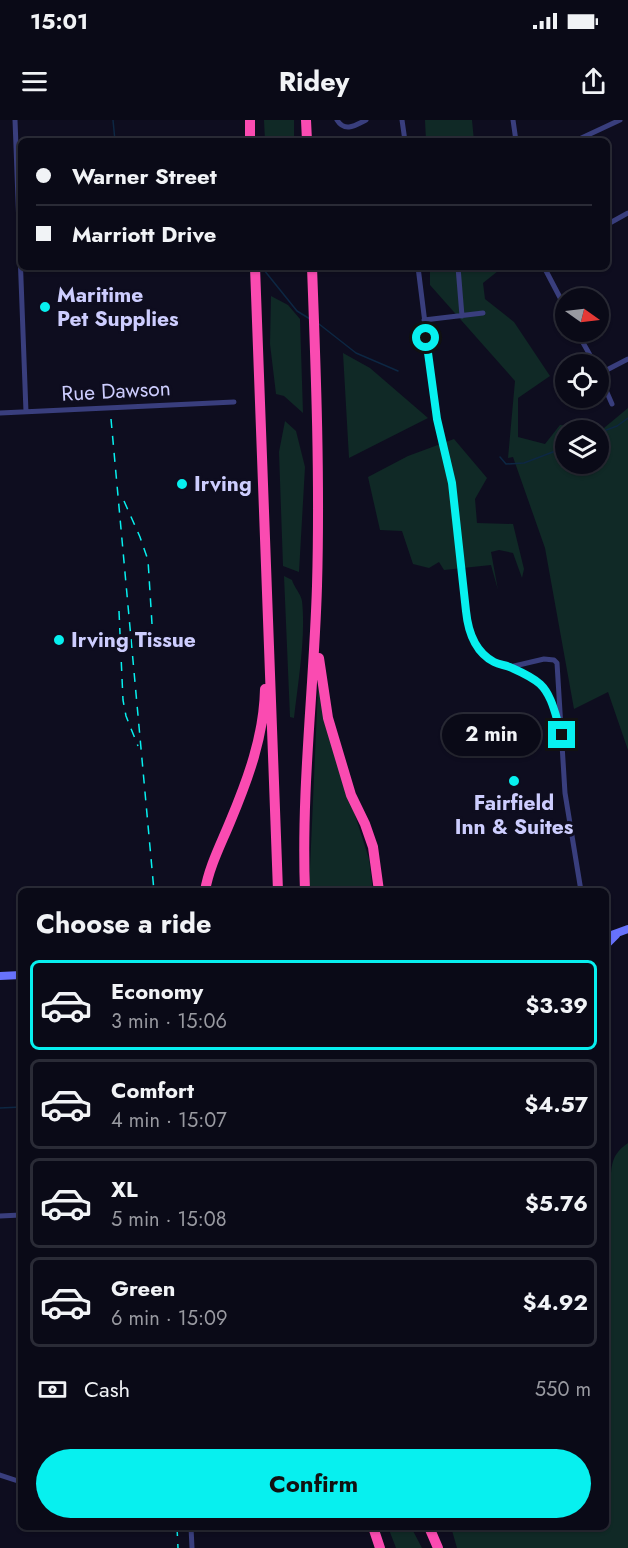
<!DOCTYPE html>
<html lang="en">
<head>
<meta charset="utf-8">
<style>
	body { margin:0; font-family:Jost,sans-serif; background:#131320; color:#f1f3f6; height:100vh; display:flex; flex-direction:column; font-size:22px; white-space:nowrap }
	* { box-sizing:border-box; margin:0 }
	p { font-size:20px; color:#999aa1 }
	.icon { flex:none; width:33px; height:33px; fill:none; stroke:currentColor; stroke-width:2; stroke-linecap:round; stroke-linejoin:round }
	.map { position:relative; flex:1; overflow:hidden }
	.sheet { position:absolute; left:18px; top:768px; width:591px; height:642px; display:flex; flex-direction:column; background:#0a0a17; border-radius:9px; box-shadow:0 2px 4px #0004,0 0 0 2px #2a2b36 }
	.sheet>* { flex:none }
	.banner { position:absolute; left:18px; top:18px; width:592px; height:132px; border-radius:9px; box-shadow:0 2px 4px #0004,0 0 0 2px #2a2b36; display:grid; align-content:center; height:132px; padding:0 18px; background:#0a0a17 }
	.needle { width:39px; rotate:104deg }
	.controls { position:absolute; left:555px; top:168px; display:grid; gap:12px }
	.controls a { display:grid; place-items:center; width:54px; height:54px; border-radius:50%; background:#0a0a17; box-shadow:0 2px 4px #0004,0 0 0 2px #2a2b36; font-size:30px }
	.end { position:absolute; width:27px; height:27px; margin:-14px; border:8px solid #07f0ef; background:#111; box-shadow:0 0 0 3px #111 }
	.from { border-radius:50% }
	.bubble { position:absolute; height:42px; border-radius:21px; background:#0a0a17; box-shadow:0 2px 4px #0004,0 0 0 2px #2a2b36; font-size:20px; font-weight:700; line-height:42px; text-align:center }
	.banner b { display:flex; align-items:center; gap:21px; height:57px; font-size:22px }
	.banner b+b { border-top:2px solid #2a2b36 }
	.banner i { width:15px; height:15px; background:#f1f3f6 }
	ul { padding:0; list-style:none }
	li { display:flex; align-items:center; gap:18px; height:90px; margin:0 12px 9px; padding:0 6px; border:3px solid #2a2b36; border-radius:9px }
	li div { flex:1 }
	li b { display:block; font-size:22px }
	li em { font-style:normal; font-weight:700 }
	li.on { border-color:#07f0ef }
	li>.icon { width:54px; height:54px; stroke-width:1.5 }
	h2 { padding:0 18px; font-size:27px; line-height:72px }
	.pay { display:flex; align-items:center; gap:15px; height:66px; padding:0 18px; font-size:22px }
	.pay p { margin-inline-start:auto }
	.button { display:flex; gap:12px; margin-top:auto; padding:12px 18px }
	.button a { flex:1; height:69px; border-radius:36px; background:#07f0ef; color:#111; font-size:24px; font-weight:700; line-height:69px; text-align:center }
	.status { display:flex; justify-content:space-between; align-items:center; height:42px; padding:0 30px; background:#0a0a17; direction:ltr }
	.status svg { height:16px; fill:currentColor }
	header { display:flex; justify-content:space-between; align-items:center; height:78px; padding:0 18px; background:#0a0a17; font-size:27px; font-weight:700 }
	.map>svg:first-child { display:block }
	.green { fill:#102926; fill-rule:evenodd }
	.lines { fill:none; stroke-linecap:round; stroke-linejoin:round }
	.stream { stroke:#0d2743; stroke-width:1.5 }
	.minor { stroke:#393e7d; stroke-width:5 }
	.secondary { stroke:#6772fb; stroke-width:8 }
	.motorway { stroke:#fa4bb1; stroke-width:10 }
	.rail { stroke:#07f0ef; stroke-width:1.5; stroke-dasharray:9 8; stroke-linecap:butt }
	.route { stroke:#07f0ef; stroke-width:8 }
	.poi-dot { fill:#07f0ef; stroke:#0e0d1f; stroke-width:2 }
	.labels { text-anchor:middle; stroke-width:6; stroke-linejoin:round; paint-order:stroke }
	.poi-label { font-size:21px; font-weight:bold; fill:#cdcdfe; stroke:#0e0d1f; text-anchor:start }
	.street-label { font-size:21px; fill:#cdcdfe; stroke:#0e0d1f }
</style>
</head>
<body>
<div class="status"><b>15:01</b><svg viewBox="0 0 49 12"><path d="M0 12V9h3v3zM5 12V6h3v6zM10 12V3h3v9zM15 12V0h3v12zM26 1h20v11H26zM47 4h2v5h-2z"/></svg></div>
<header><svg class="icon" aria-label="menu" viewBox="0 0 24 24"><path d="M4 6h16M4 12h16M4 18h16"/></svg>Ridey<svg class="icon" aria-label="share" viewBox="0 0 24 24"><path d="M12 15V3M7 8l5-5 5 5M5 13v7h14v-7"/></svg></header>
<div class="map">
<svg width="628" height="1428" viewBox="0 0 628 1428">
	<rect width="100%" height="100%" fill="#0e0d1f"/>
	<path class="green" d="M264 0H294V21H265Z
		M425 0H472L474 21H426Z
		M430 147H503L483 163 485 179 514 202 550 256 518 278V317L545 324 560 305 604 308 628 288V630L608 572 574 589 545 428 513 337 508 338 515 261 430 165ZM566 310H598V344H566Z
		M271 176 288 185 300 199 303 293 284 276 276 274 270 224Z
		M343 233 370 248 428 298 349 338Z
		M285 301 296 311 305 347 299 452 283 446 279 332Z
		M454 319 487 358 475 379 477 403 513 404 524 449 522 458 513 433 499 430 491 432 498 470 491 445 444 450 439 442 429 448 413 444 402 411 380 410 368 357 408 336Z
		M284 456 292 460C294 467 301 474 302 481 306 517 298 562 294 598L290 597Z
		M318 567 340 648 369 739 373 771H309Z
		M628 1023V1428H457L451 1407H606V1078L609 1073C613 1051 607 1037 628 1023Z
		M388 1407H411L422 1428H396Z"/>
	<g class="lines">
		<path class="stream" d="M113 0 115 21
			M259 149 264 150 297 191 310 199
			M319 204 356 233 398 251
			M598 313 617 306 628 298
			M500 337 506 344 524 343 566 327
			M0 988 21 987"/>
		<path class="minor" d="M15 0 26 292
			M337 0C345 13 356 5 366 0
			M402 0 405 21
			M513 0 516 21
			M575 21 620 0
			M608 104 628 93
			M418 147 437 299 452 363 466 491C468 511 475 532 494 542 500 545 506 545 512 548 521 552 532 557 540 564 553 576 556 599 562 615
			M458 147 462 196
			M544 147 566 189
			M424 200 483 193
			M577 212 595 244
			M598 252 612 284
			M599 254 628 239
			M0 293 234 282
			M510 547 544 539 554 540 557 543 565 673 581 771
			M606 971V986
			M0 1096 21 1095
			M0 1355 21 1362
			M191 1407 192 1428"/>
		<path class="secondary" d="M606 817 628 809
			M606 825 616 815
			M0 856 21 855"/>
		<path class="motorway" d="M250 0V21
			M306 0 307 21
			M255 147 278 771
			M319 538 328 598 351 675 365 704 373 727 379 771
			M205 771C209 747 221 724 230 702 248 659 264 616 265 569
			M305 771C301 669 314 568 317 466 320 360 316 253 312 147
			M373 1407 380 1428
			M429 1407 438 1428"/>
		<path class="rail" d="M111 299 154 771
			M124 381 140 417 148 440 152 504
			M119 491 123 580 126 596 138 626
			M177 1407 178 1428"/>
	</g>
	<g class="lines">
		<path class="route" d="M426 218 437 299 452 363 466 491C468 511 475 532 494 542 500 545 506 545 512 548 521 552 532 557 540 564 553 576 556 599 562 615"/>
	</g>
	<g class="poi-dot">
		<circle cx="45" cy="187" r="6"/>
		<circle cx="182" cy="364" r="6"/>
		<circle cx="59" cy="520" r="6"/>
		<circle cx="514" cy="661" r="6"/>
	</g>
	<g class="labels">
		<g class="poi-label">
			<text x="57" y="182">Maritime<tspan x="57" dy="24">Pet Supplies</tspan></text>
			<text x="194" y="371">Irving</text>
			<text x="71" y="527">Irving Tissue</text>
			<text x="514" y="690" text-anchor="middle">Fairfield<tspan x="514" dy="24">Inn &amp; Suites</tspan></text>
		</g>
		<g class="street-label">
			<text transform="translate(116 271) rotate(-3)" y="7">Rue Dawson</text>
		</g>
	</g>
</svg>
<div class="controls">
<a><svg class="needle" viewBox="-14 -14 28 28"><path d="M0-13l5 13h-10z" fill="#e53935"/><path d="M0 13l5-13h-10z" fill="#999aa1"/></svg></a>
<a><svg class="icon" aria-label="locate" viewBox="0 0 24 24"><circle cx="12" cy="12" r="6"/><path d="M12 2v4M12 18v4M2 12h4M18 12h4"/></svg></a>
<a><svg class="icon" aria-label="layers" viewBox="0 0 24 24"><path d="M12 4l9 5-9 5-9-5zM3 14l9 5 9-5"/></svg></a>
</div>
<i class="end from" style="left:426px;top:218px"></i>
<i class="end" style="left:562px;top:615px"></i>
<div class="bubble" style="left:442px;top:594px;width:99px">2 min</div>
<div class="banner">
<b><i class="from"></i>Warner Street</b>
<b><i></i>Marriott Drive</b>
</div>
<section class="sheet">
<h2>Choose a ride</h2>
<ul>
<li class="on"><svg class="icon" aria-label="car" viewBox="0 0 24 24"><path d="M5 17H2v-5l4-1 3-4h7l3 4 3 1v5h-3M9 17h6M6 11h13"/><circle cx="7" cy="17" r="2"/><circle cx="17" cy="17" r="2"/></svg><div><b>Economy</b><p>3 min · 15:06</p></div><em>$3.39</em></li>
<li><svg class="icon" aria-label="car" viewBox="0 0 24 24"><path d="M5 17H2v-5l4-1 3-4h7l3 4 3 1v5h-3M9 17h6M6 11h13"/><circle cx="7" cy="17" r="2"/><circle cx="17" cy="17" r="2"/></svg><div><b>Comfort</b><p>4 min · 15:07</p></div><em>$4.57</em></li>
<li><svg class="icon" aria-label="car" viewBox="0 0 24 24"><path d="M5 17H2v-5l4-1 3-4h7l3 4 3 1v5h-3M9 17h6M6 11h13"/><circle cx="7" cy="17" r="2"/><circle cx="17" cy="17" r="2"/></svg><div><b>XL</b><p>5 min · 15:08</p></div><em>$5.76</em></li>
<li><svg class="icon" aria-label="car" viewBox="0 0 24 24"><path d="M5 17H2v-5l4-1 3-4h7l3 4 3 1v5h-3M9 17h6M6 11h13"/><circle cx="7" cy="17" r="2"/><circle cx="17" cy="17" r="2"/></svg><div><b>Green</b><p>6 min · 15:09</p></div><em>$4.92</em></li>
</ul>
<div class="pay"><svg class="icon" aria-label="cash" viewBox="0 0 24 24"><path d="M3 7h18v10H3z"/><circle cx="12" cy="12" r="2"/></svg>Cash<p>550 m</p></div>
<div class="button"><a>Confirm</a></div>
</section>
</div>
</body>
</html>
